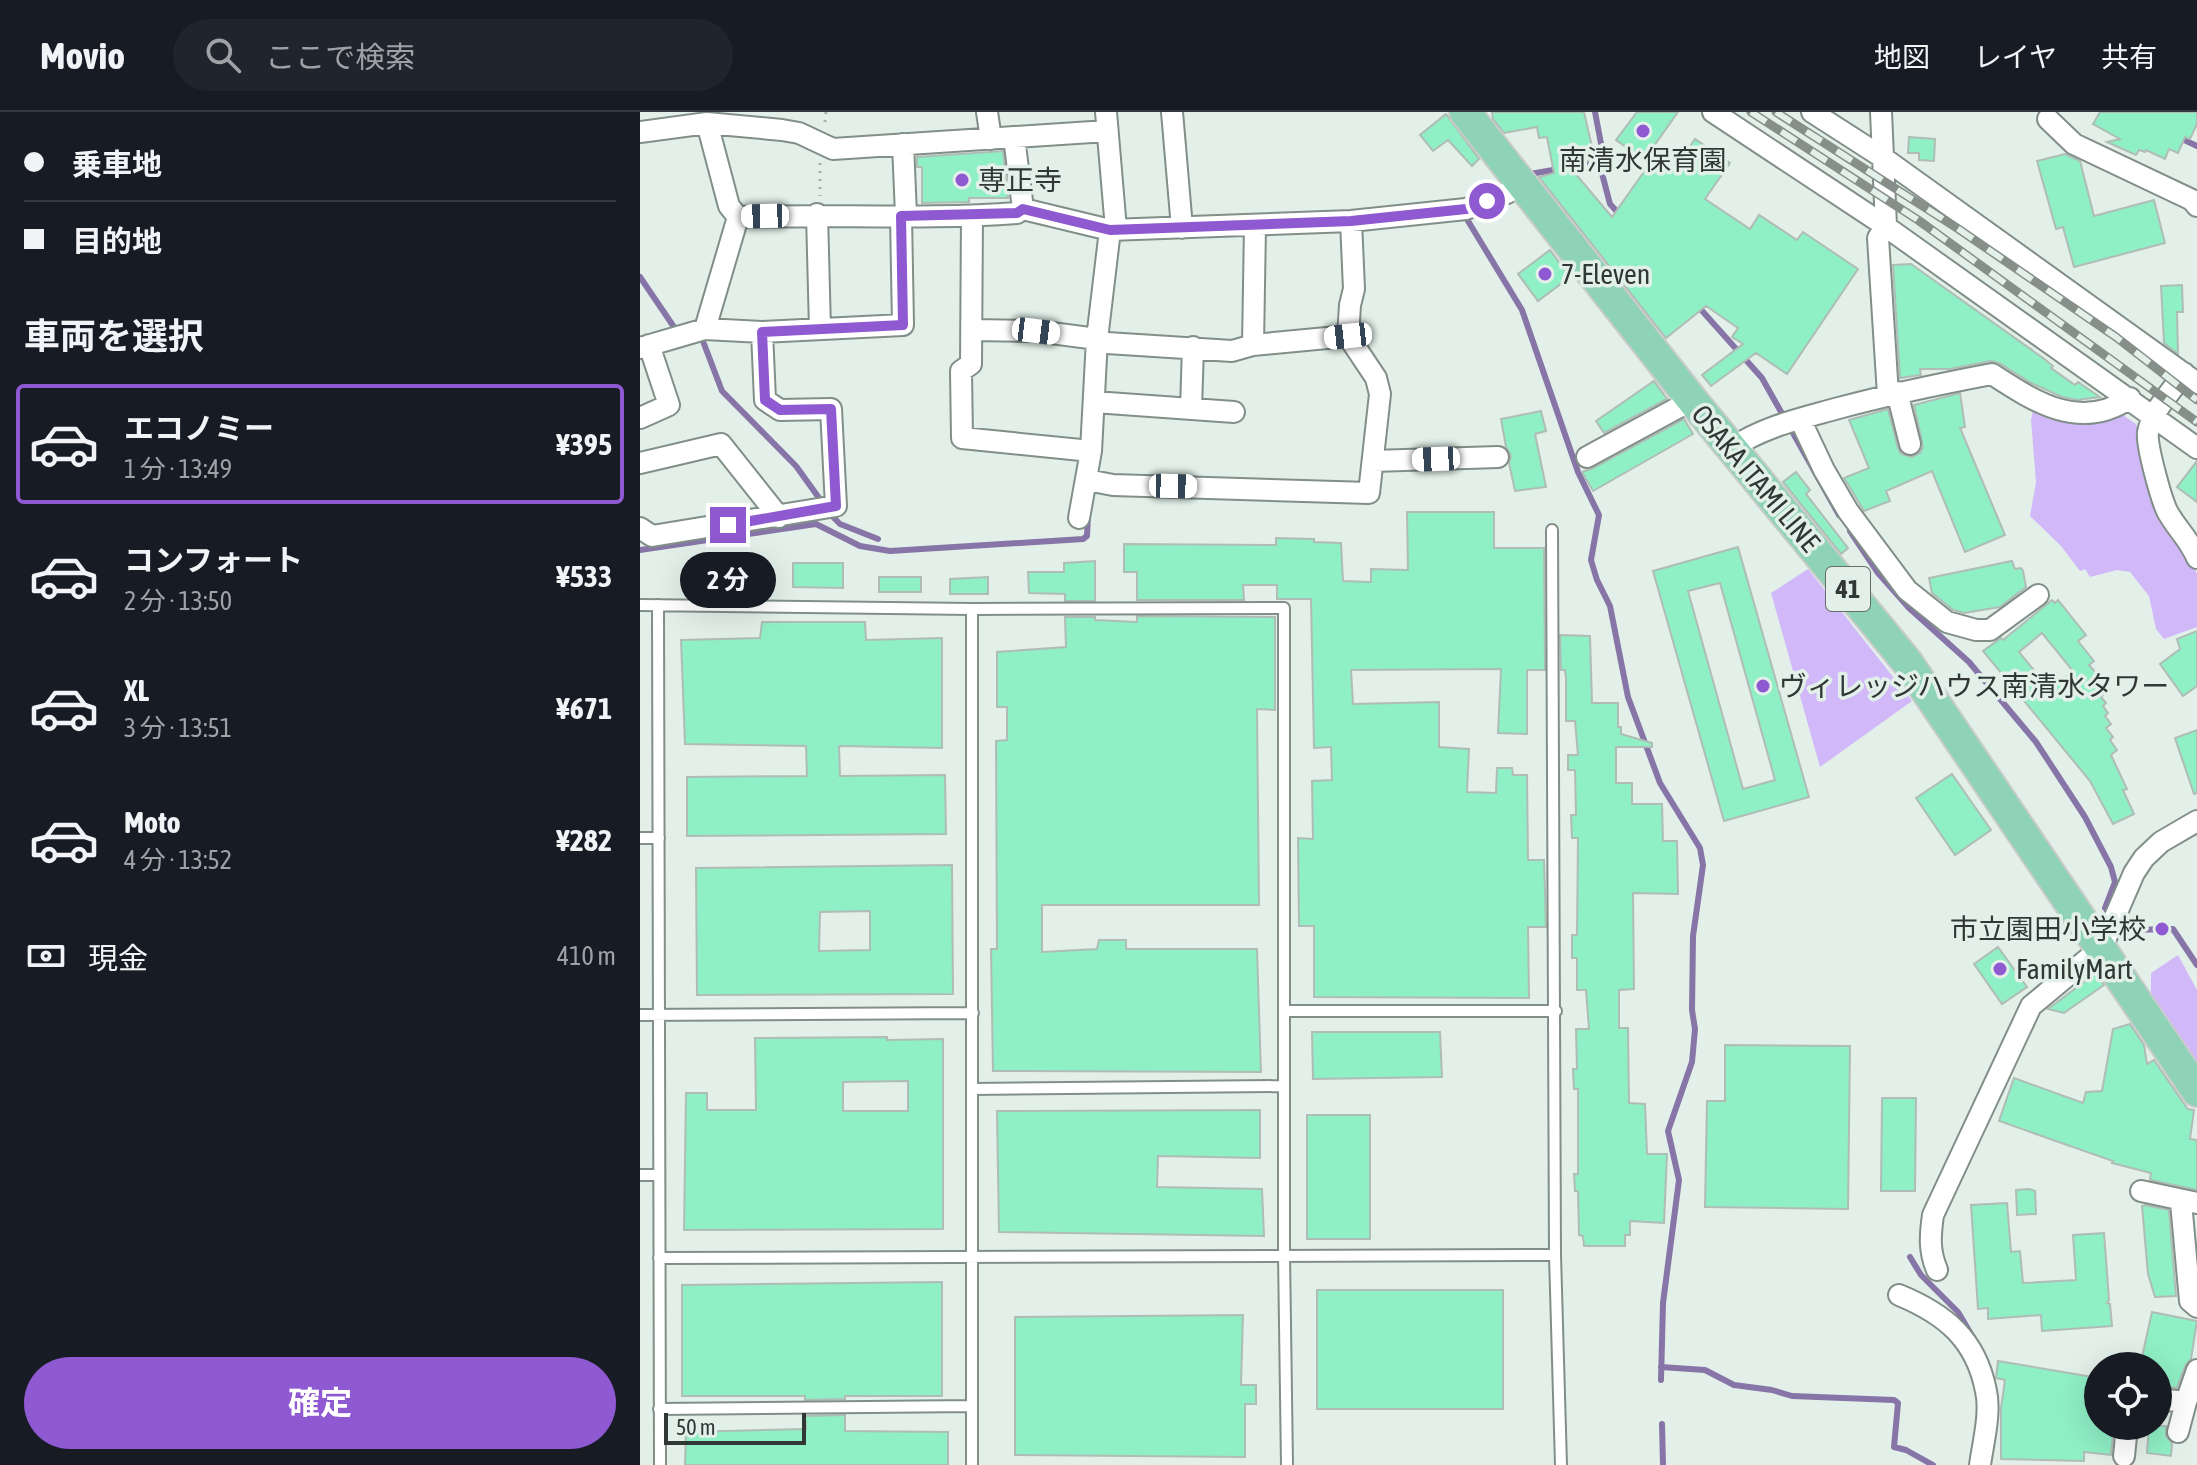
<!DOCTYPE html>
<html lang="ja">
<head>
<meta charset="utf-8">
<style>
	body { margin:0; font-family:"Asap Condensed","Noto Sans JP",sans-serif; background:#20242c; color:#f1f3f6; height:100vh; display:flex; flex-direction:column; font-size:30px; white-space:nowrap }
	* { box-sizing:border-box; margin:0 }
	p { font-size:26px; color:#9ea1a6 }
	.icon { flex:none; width:44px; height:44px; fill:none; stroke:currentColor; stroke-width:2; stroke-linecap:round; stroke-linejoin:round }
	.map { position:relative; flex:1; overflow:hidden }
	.panel { display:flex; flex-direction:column; background:#171b24; width:640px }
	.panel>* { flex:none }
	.guide { display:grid; align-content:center; height:176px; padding:0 24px; background:#171b24 }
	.controls { position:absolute; left:1444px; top:1240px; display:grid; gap:16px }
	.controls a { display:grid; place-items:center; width:88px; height:88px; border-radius:50%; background:#171b24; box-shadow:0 8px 32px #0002; font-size:40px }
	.scale { position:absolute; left:24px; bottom:20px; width:142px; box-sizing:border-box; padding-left:8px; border:4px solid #313734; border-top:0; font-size:22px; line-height:28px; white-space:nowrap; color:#313734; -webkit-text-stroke:6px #e2f0e9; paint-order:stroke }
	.end { position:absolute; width:36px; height:36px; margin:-18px; border:10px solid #8f59d1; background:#fff; box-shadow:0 0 0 4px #fff }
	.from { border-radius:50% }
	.bubble { position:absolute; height:56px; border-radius:28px; background:#171b24; box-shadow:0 8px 32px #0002; font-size:26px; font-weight:700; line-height:56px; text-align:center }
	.car { position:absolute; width:24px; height:48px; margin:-24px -12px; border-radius:10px; box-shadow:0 0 6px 2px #0007; background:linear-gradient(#fff 24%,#345 0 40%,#fff 0 76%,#345 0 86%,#fff 0) }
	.guide b { display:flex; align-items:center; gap:28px; height:76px; font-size:30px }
	.guide b+b { border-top:2px solid #363941 }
	.guide i { width:20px; height:20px; background:#f1f3f6 }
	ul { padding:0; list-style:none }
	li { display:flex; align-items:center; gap:24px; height:120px; margin:0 16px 12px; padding:0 8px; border:4px solid transparent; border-radius:8px }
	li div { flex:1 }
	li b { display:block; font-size:30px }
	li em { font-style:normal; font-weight:700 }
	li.current { border-color:#8f59d1 }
	li>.icon { width:72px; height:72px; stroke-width:1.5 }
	h2 { padding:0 24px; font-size:36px; line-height:96px }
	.pay { display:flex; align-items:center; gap:20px; height:88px; padding:0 24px; font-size:30px }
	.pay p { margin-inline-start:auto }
	.primary-button { display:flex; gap:16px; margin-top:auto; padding:16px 24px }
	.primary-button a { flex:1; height:92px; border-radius:48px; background:#8f59d1; color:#fff; font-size:32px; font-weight:700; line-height:92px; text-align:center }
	header { display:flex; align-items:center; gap:48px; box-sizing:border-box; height:112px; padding:0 40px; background:#171b24; border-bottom:2px solid #363941 }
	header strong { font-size:38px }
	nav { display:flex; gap:44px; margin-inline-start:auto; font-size:28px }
	.search { width:560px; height:72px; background:#20242c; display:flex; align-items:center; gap:20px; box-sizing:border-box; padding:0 28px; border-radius:44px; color:#9ea1a6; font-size:30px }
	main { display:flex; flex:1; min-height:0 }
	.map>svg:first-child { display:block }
	.green { fill:#d1b9f9 }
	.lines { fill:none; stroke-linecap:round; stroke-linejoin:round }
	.stream { stroke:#8775a8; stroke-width:6 }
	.building { fill:#8fefc5; stroke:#afbdb6; stroke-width:2; fill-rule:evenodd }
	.lane-casing { stroke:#818f88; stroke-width:14 }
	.street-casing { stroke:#818f88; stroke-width:24 }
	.primary-casing { stroke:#c9cbca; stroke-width:34 }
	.path { stroke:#a6b1ab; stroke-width:3; stroke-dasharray:2 6; stroke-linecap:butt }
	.lane { stroke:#fff; stroke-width:10 }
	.street { stroke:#fff; stroke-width:20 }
	.primary { stroke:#8ed2b8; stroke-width:30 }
	.rail-casing { stroke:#868f8a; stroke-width:9 }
	.rail { stroke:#e2f0e9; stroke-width:6; stroke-dasharray:18; stroke-linecap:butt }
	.route { stroke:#8f59d1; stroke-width:10 }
	.poi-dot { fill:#8f59d1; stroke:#e2f0e9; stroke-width:3 }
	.labels { text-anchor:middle; stroke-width:7; stroke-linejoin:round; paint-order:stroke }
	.shield { fill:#e2f0e9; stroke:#666e6a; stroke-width:2 }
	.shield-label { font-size:26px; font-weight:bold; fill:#313734 }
	.poi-label { font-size:28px; fill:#313734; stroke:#e2f0e9; text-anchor:start }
	.street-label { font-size:28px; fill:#313734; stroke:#e2f0e9 }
</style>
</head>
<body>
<header>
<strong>Movio</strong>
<div class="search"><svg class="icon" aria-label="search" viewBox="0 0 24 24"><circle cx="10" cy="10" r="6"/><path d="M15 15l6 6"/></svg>ここで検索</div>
<nav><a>地図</a><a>レイヤ</a><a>共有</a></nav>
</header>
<main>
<section class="panel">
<div class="guide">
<b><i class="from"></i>乗車地</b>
<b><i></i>目的地</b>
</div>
<h2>車両を選択</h2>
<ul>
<li class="current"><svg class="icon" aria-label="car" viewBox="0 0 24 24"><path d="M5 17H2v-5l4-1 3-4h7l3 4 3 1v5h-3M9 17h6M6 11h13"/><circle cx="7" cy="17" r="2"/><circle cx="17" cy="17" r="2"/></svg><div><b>エコノミー</b><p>1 分 · 13:49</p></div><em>¥395</em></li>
<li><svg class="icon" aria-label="car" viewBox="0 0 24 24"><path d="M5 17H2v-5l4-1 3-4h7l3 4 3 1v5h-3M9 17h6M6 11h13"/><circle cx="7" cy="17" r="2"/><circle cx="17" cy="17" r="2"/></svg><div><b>コンフォート</b><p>2 分 · 13:50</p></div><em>¥533</em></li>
<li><svg class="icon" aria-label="car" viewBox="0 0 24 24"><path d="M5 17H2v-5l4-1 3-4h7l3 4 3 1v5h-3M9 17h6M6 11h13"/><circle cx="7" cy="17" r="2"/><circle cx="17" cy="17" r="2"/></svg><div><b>XL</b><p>3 分 · 13:51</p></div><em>¥671</em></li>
<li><svg class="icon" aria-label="car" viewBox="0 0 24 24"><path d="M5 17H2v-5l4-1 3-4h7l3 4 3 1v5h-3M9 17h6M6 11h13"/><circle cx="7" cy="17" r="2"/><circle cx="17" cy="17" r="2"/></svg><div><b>Moto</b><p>4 分 · 13:52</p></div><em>¥282</em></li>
</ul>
<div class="pay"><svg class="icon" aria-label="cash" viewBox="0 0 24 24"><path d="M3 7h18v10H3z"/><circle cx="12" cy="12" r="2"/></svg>現金<p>410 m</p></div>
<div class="primary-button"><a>確定</a></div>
</section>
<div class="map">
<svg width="1557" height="1353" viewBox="0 0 1557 1353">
	<rect width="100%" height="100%" fill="#e2f0e9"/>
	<path class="green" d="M1394 294 1480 301 1496 312 1511 371 1557 462V515L1524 527 1516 517 1509 484 1490 460 1477 458 1450 465 1445 457 1440 459 1421 434 1390 404 1396 370 1391 308Z
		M1168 457 1272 589 1180 655 1131 481Z
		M1538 843 1557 878V957L1511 891V861Z"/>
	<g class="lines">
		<path class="stream" d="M955 0 963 42 959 50 970 92 981 104
			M1538 25 1557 34
			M890 62 959 50
			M825 104 882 198 938 360 959 403 951 448 957 468 970 494 988 585 1020 671 1060 736 1063 753 1053 824 1052 898 1055 917 1052 950 1028 1019 1039 1068 1023 1191 1021 1268
			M0 165 36 218 40 217
			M1056 192 1122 266 1199 403
			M61 224 82 279 156 354 192 404 200 412 238 427
			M1210 419 1238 461 1269 496 1329 550 1396 630 1445 705 1471 755 1475 770 1465 796 1471 802
			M0 438 176 412 220 434 250 439 443 427 447 424 448 402
			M1479 809 1490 818 1533 817 1557 853
			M1270 1145 1281 1163 1318 1200 1334 1227
			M1021 1255 1065 1258 1094 1273 1132 1278 1152 1284 1254 1288 1258 1291 1254 1335 1266 1338 1293 1353
			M1022 1312 1023 1353"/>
	</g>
	<path class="building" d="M852 0H944L955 48 928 53 972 105 1015 44 1035 57 1055 27 1090 51 1065 87 1110 117 1119 103 1157 128 1163 120 1218 157 1147 262 1116 241 1071 274 1062 263 1103 232 1092 225 1098 216 1066 194 1026 226 899 65 914 61 907 25 899 26 897 15 864 21 853 7Z
		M997 0H1038L1004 48 976 28Z
		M1460 0H1557V12L1550 27 1545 25 1538 41 1529 37 1525 47 1506 38 1505 40 1499 38 1496 43 1467 30 1480 27 1453 12Z
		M806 2 839 47 832 54 808 28 793 39 780 23Z
		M1269 25 1295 27 1294 49 1279 48V41H1268Z
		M363 39 368 86H329V90L282 91V55H277V45Z
		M1425 42 1440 49 1454 104 1514 88 1525 131 1434 155 1423 115 1416 117 1397 49Z
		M910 138 930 165 898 189 878 162Z
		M1271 152 1403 246 1413 254 1411 256 1435 273 1438 270 1460 285 1437 288 1422 285 1391 271 1359 251 1351 249 1310 257H1280L1281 263 1260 266 1253 153Z
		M1542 173 1543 200H1537L1538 242 1524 231 1521 174Z
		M1014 269 1027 287 964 321 956 309Z
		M1320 281 1325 315 1320 316 1365 423 1325 440 1292 359 1246 379 1250 389 1224 399 1204 366 1229 356 1209 308 1248 297 1258 336 1261 342 1272 345 1280 341 1283 335 1274 293Z
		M901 299 906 319 895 322 906 375 875 379 869 351 871 344 866 335 861 307Z
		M1044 307 1053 322 953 379 942 360 953 356Z
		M1557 349V390L1537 375Z
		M1156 360 1170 378 1166 382 1208 436 1201 442 1143 370Z
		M767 400H854V436H904L905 558H887V622L858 621 861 557 711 558 713 592 799 590V635L829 637 827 680 856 681 857 656H872L873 663H887L888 748H904L905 778 906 815H888L889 886 674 885V814H659L658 726 673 727 672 669 692 668 691 635 674 636 671 487H637V473H603L604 488H497V460H484V432L636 433V426L674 427V430L701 431 703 469 731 470V457L768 458Z
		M1098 435 1169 685 1084 709 1013 459ZM1080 471 1135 668 1103 677 1048 479Z
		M455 449V489H425V482L389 481 388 460H424V451Z
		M1372 449 1375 457 1381 456 1383 459 1386 475 1360 495 1324 501 1313 498 1292 481 1289 466Z
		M153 451H203V476L153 475Z
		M239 465H281V480H239Z
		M348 465V482H310V467Z
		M1412 488 1415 491 1418 488 1446 523 1438 529 1454 549 1449 553 1458 563 1452 569 1463 583 1461 585 1466 591 1463 594 1468 601 1465 604 1471 612 1466 616 1473 625 1470 628 1477 638 1471 643 1487 677 1483 678 1494 702 1473 712 1450 669 1343 539 1361 526 1363 528ZM1402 521 1433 559 1410 578 1379 540Z
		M497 504 635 505V598L617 597 619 793H402V840L457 837 459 828H486V837H617L621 960 353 959 351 837H357L356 629 367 628V595H357V540L426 535 425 505H455V508L497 510Z
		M122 510H225L226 528 302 526V636L199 634 200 664 305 663 306 722 47 724V665L167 664 166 634 45 632 41 528 120 526Z
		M1557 519V574L1543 584 1520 552 1540 537 1537 527Z
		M920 523 950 524 952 591H978V615H981V622L1012 631V635H976V671H992V692H1022L1023 729H1037L1038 782 993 781 994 877 979 878V916H988L989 991 1005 992 1007 1042H1027L1024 1111 990 1109V1123H985V1134H944L943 1124 939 1123 938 1079H935L934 1062H938V977H934L933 957H937L936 917H949L946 878H937V846H932V823H937L938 726H932L931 703H936L935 658H928V643H938L935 609H926V565L925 558H921Z
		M1557 618V681L1554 682 1535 626Z
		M1312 662 1351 718 1315 743 1276 686Z
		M312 753 313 882 57 883 56 756ZM230 799V838L179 839 180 800Z
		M1358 835 1387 875 1362 892 1334 852Z
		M1456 861 1464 873 1424 901 1408 897Z
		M1490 912 1504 933 1507 952 1514 948 1542 989 1548 997 1554 998 1550 1027 1557 1028V1078L1510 1068 1511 1061 1472 1051 1473 1049 1359 1009 1374 966 1443 991 1446 980 1462 979 1473 917Z
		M672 920H800L802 965 673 967Z
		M247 925V928L303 927V1117L44 1118 46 981H67V998H116L115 926ZM268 969V999H203V970Z
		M1085 933 1210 934 1208 1097 1065 1095 1067 989H1085Z
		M1242 986H1276L1275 1079H1241Z
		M620 998V1046L518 1044 517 1075 622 1077 624 1124 359 1120 357 999Z
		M667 1003H730V1127H667Z
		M1389 1077 1395 1079 1396 1102 1377 1103 1376 1078Z
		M1367 1091 1371 1140 1380 1139 1383 1171 1436 1168 1433 1123 1464 1121 1469 1188 1467 1191 1470 1192 1472 1214 1402 1219 1401 1203 1348 1207V1196L1338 1197 1331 1093Z
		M1505 1093 1529 1098 1536 1184 1515 1185 1508 1162 1502 1094Z
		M302 1170V1284H205V1287L165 1288V1284H42V1173Z
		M677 1178H863V1297H677Z
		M1512 1200 1557 1209 1551 1247 1545 1254 1537 1276 1518 1274V1254H1500Z
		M603 1203 601 1273H616V1292H605V1345L375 1343V1205Z
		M1358 1249 1453 1265 1451 1276 1458 1277V1314H1474L1471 1343 1444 1340V1349L1361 1347V1296L1365 1268 1356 1266Z
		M205 1303V1319L308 1320V1353H45L46 1320 166 1317 165 1304Z
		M1509 1314H1526V1324L1532 1331 1531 1344 1507 1341Z"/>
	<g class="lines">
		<defs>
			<path id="lane" d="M912 418 915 1143 921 1353
				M0 493 332 497 644 496V1142L647 1353
				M18 493 20 1353
				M332 497V1353
				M0 726H19
				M644 899H916
				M0 903 333 901
				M332 977 644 974
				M0 1063H19
				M19 1146 915 1143
				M19 1297 332 1294"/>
			<path id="street" d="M347 0 351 27
				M466 0 476 117
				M532 0 542 116
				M1073 0 1238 109 1557 336
				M1172 0 1242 45 1557 271
				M1241 0 1246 114 1238 126 1248 283
				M1408 7 1434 32 1552 88 1557 94
				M67 11 89 94 98 105C191 102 284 108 377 101L383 97 470 118 711 109 826 97 867 81 881 71
				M0 20 67 11 142 18 159 21 193 37 467 19
				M374 25 383 97
				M263 32 266 103
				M177 102 180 217
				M332 104 331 252 321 259 322 326 451 339
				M98 105 65 217 122 220 263 213 261 104
				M333 218 396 219 457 227 467 231 592 239 613 233 708 224
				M613 233 615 114
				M0 236 65 217
				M1544 261C1532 279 1512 299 1508 320 1506 333 1521 386 1527 399 1536 416 1550 428 1557 446
				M1257 280 1270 332
				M454 290 594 300
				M551 297 553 235
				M0 306 29 293 9 233
				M1160 307 1184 358 1208 399 1267 478 1307 510 1336 518H1350L1398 483
				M1092 336C1123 315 1159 307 1195 297 1247 283 1299 272 1352 262 1395 290 1440 320 1490 286
				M947 345 1052 288
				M733 349 858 345
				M0 351 81 332 139 405
				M447 368 473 373 729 381 740 282 736 266 708 224 710 193 714 177 711 109
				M439 406 451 339 457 227 470 118
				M0 416 12 424 196 394 191 297 140 298 125 288 122 220
				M1501 1079 1557 1091
				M1541 1090 1550 1189 1557 1195
				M1297 1158C1289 1139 1290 1124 1293 1103L1391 894 1462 835 1494 761 1504 746 1521 730 1557 709
				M1259 1183C1305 1202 1336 1227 1346 1279 1351 1301 1343 1331 1340 1353
				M1518 1287 1546 1290 1538 1320
				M1546 1290 1557 1258
				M1484 1344 1487 1314"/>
			<path id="primary" d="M825 0 1052 288 1267 550 1557 979"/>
		</defs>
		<use href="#lane" class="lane-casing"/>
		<use href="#street" class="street-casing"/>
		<use href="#primary" class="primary-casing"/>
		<path class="path" d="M185 10 186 0
			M180 51V84"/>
		<use href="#lane" class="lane"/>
		<use href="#street" class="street"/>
		<use href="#primary" class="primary"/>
		<defs>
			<path id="rail" d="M1111 0 1278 108 1557 310
				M1136 0 1317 116 1476 225 1557 288"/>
		</defs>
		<use href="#rail" class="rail-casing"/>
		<use href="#rail" class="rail"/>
	</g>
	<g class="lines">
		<path class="route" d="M88 413 196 394 191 297 140 298 125 288 122 220 263 213 261 104 377 101 383 97 470 118 711 109 826 97 847 89"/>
	</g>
	<g class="poi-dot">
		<circle cx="1003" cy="19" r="8"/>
		<circle cx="322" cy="68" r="8"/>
		<circle cx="905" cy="162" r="8"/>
		<circle cx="1123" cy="574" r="8"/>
		<circle cx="1522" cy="817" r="8"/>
		<circle cx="1360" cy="857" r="8"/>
	</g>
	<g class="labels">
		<rect class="shield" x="1186" y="455" width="44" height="44" rx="6"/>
		<g class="shield-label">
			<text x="1208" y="486">41</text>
		</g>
		<g class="poi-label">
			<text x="1003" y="58" text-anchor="middle">南清水保育園</text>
			<text x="338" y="78">専正寺</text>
			<text x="921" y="172">7-Eleven</text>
			<text x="1139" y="584">ヴィレッジハウス南清水タワー</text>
			<text x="1506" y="827" text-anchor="end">市立園田小学校</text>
			<text x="1376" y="867">FamilyMart</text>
		</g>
		<g class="street-label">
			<text transform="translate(1116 366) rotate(50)" y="10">OSAKA ITAMI LINE</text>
		</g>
	</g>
</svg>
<div class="controls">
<a><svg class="icon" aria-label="locate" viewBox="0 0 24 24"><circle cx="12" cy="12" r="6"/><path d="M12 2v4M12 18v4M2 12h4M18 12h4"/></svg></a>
</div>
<div class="scale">50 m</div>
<i class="end from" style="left:847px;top:89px"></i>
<i class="end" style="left:88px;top:413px"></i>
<div class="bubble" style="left:40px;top:440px;width:96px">2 分</div>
<i class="car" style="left:125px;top:104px;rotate:269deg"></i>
<i class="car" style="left:396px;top:219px;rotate:97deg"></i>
<i class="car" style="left:708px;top:224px;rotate:264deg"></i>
<i class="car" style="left:796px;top:347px;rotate:268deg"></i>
<i class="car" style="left:533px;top:374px;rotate:91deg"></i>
</div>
</main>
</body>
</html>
